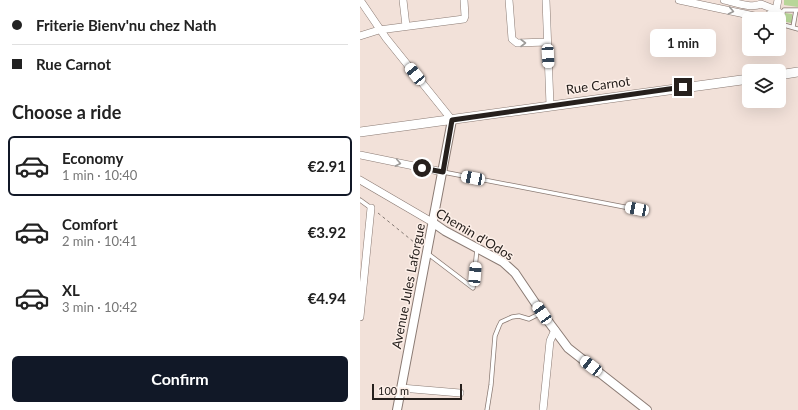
<!DOCTYPE html>
<html lang="en">
<head>
<meta charset="utf-8">
<style>
	body { margin:0; font-family:Lato,sans-serif; background:#f2f2f2; color:#222; height:100vh; display:flex; flex-direction:column; font-size:15px; white-space:nowrap }
	* { box-sizing:border-box; margin:0 }
	p { font-size:13px; color:#767676 }
	.icon { flex:none; width:22px; height:22px; fill:none; stroke:currentColor; stroke-width:2; stroke-linecap:round; stroke-linejoin:round }
	.map { position:relative; flex:1; overflow:hidden }
	.sheet { display:flex; flex-direction:column; background:#fff; width:360px }
	.sheet>* { flex:none }
	.banner { display:grid; align-content:center; height:88px; padding:0 12px; background:#fff }
	.controls { position:absolute; left:382px; top:12px; display:grid; gap:8px }
	.controls a { display:grid; place-items:center; width:44px; height:44px; border-radius:6px; background:#fff; box-shadow:0 4px 16px #0002; font-size:20px }
	.scale { position:absolute; left:12px; bottom:10px; width:90px; box-sizing:border-box; padding-left:4px; border:2px solid #26201d; border-top:0; font-size:11px; line-height:14px; white-space:nowrap; color:#26201d; -webkit-text-stroke:3px #fdefe8; paint-order:stroke }
	.end { position:absolute; width:18px; height:18px; margin:-9px; border:5px solid #26201d; background:#fff; box-shadow:0 0 0 2px #fff }
	.from { border-radius:50% }
	.bubble { position:absolute; height:28px; border-radius:6px; background:#fff; box-shadow:0 4px 16px #0002; font-size:13px; font-weight:700; line-height:28px; text-align:center }
	.car { position:absolute; width:12px; height:24px; margin:-12px -6px; border-radius:5px; box-shadow:0 0 3px 1px #0007; background:linear-gradient(#fff 24%,#345 0 40%,#fff 0 76%,#345 0 86%,#fff 0) }
	.banner b { display:flex; align-items:center; gap:14px; height:38px; font-size:15px }
	.banner b+b { border-top:1px solid #e0e0e0 }
	.banner i { width:10px; height:10px; background:#222 }
	ul { padding:0; list-style:none }
	li { display:flex; align-items:center; gap:12px; height:60px; margin:0 8px 6px; padding:0 4px; border:2px solid transparent; border-radius:6px }
	li div { flex:1 }
	li b { display:block; font-size:15px }
	li em { font-style:normal; font-weight:700 }
	li.active { border-color:#111827 }
	li>.icon { width:36px; height:36px; stroke-width:1.5 }
	h2 { padding:0 12px; font-size:18px; line-height:48px }
	.button { display:flex; gap:8px; margin-top:auto; padding:8px 12px }
	.button a { flex:1; height:46px; border-radius:6px; background:#111827; color:#fff; font-size:16px; font-weight:700; line-height:46px; text-align:center }
	main { display:flex; flex:1; min-height:0 }
	.map>svg:first-child { display:block }
	.green { fill:#b8d699 }
	.lines { fill:none; stroke-linecap:round; stroke-linejoin:round }
	.service-casing { stroke:#8b7b74; stroke-width:5 }
	.minor-casing { stroke:#8b7b74; stroke-width:8 }
	.tertiary-casing { stroke:#8b7b74; stroke-width:10 }
	.secondary-casing { stroke:#8b7b74; stroke-width:10 }
	.path { stroke:#857a74; stroke-width:1; stroke-dasharray:3 3; stroke-linecap:butt }
	.service { stroke:#fff; stroke-width:3.5 }
	.minor { stroke:#fff; stroke-width:7 }
	.tertiary { stroke:#fff; stroke-width:8 }
	.secondary { stroke:#fff; stroke-width:9 }
	.oneway { stroke:#9d9b99 }
	.route { stroke:#26201d; stroke-width:5 }
	.labels { text-anchor:middle; stroke-width:3; stroke-linejoin:round; paint-order:stroke }
	.street-label { font-size:13px; fill:#26201d; stroke:#fdefe8 }
</style>
</head>
<body>
<main>
<section class="sheet">
<div class="banner">
<b><i class="from"></i>Friterie Bienv'nu chez Nath</b>
<b><i></i>Rue Carnot</b>
</div>
<h2>Choose a ride</h2>
<ul>
<li class="active"><svg class="icon" aria-label="car" viewBox="0 0 24 24"><path d="M5 17H2v-5l4-1 3-4h7l3 4 3 1v5h-3M9 17h6M6 11h13"/><circle cx="7" cy="17" r="2"/><circle cx="17" cy="17" r="2"/></svg><div><b>Economy</b><p>1 min · 10:40</p></div><em>€2.91</em></li>
<li><svg class="icon" aria-label="car" viewBox="0 0 24 24"><path d="M5 17H2v-5l4-1 3-4h7l3 4 3 1v5h-3M9 17h6M6 11h13"/><circle cx="7" cy="17" r="2"/><circle cx="17" cy="17" r="2"/></svg><div><b>Comfort</b><p>2 min · 10:41</p></div><em>€3.92</em></li>
<li><svg class="icon" aria-label="car" viewBox="0 0 24 24"><path d="M5 17H2v-5l4-1 3-4h7l3 4 3 1v5h-3M9 17h6M6 11h13"/><circle cx="7" cy="17" r="2"/><circle cx="17" cy="17" r="2"/></svg><div><b>XL</b><p>3 min · 10:42</p></div><em>€4.94</em></li>
</ul>
<div class="button"><a>Confirm</a></div>
</section>
<div class="map">
<svg width="438" height="410" viewBox="0 0 438 410">
	<rect width="100%" height="100%" fill="#f2e1d9"/>
	<path class="green" d="M424 0H438V7L424 5Z
		M425 13 432 14 433 22 431 23 422 21Z"/>
	<g class="lines">
		<defs>
			<path id="service" d="M419 20 424 10H438
				M419 22 424 25 438 29
				M433 27 436 10
				M83 172 280 210
				M0 200 11 208
				M67 253 113 288 117 249
				M127 410 131 385 135 336 139 326 141 322 152 317 159 316 169 319 181 313"/>
			<path id="minor" d="M0 0 26 38 92 120
				M43 0 46 26
				M149 0 152 39 157 43 187 42
				M186 0 190 105
				M319 0 399 17 407 16 416 10
				M364 0C375 2 391 9 401 4L416 10 421 14
				M416 10 418 0
				M0 36 19 30 104 19 105 16 104 0
				M0 155 83 172
				M0 180 72 222
				M0 317 11 208
				M41 388 100 393
				M183 410 190 341 195 330"/>
			<path id="tertiary" d="M72 222 85 231 143 262 155 273 182 313 208 348 287 410
				M37 410 92 120"/>
			<path id="secondary" d="M419 75 438 72
				M0 132 389 79"/>
		</defs>
		<use href="#service" class="service-casing"/>
		<use href="#minor" class="minor-casing"/>
		<use href="#tertiary" class="tertiary-casing"/>
		<use href="#secondary" class="secondary-casing"/>
		<path class="path" d="M18 213 60 247"/>
		<use href="#service" class="service"/>
		<use href="#minor" class="minor"/>
		<use href="#tertiary" class="tertiary"/>
		<use href="#secondary" class="secondary"/>
	</g>
	<defs><path id="oneway-chevron" d="M-2-3.5L2.5 0L-2 3.5" fill="none" stroke-width="1.6" stroke-linecap="round" stroke-linejoin="round"/></defs>
	<g class="oneway">
		<use href="#oneway-chevron" transform="translate(371 11) rotate(12)"/>
		<use href="#oneway-chevron" transform="translate(163 43)"/>
		<use href="#oneway-chevron" transform="translate(38 163) rotate(11)"/>
	</g>
	<g class="lines">
		<path class="route" d="M62 168 83 172 92 120 323 87"/>
	</g>
	<g class="labels">
		<g class="street-label">
			<text transform="translate(238 85) rotate(-8)" y="5">Rue Carnot</text>
			<text transform="translate(115 234) rotate(31)" y="5">Chemin d'Odos</text>
			<text transform="translate(48 286) rotate(-79)" y="5">Avenue Jules Laforgue</text>
		</g>
	</g>
</svg>
<div class="controls">
<a><svg class="icon" aria-label="locate" viewBox="0 0 24 24"><circle cx="12" cy="12" r="6"/><path d="M12 2v4M12 18v4M2 12h4M18 12h4"/></svg></a>
<a><svg class="icon" aria-label="layers" viewBox="0 0 24 24"><path d="M12 4l9 5-9 5-9-5zM3 14l9 5 9-5"/></svg></a>
</div>
<div class="scale">100 m</div>
<i class="end from" style="left:62px;top:168px"></i>
<i class="end" style="left:323px;top:87px"></i>
<div class="bubble" style="left:290px;top:29px;width:66px">1 min</div>
<i class="car" style="left:188px;top:56px;rotate:177deg"></i>
<i class="car" style="left:55px;top:74px;rotate:321deg"></i>
<i class="car" style="left:113px;top:178px;rotate:281deg"></i>
<i class="car" style="left:277px;top:209px;rotate:281deg"></i>
<i class="car" style="left:115px;top:274px;rotate:5deg"></i>
<i class="car" style="left:182px;top:313px;rotate:326deg"></i>
<i class="car" style="left:231px;top:366px;rotate:308deg"></i>
</div>
</main>
</body>
</html>
